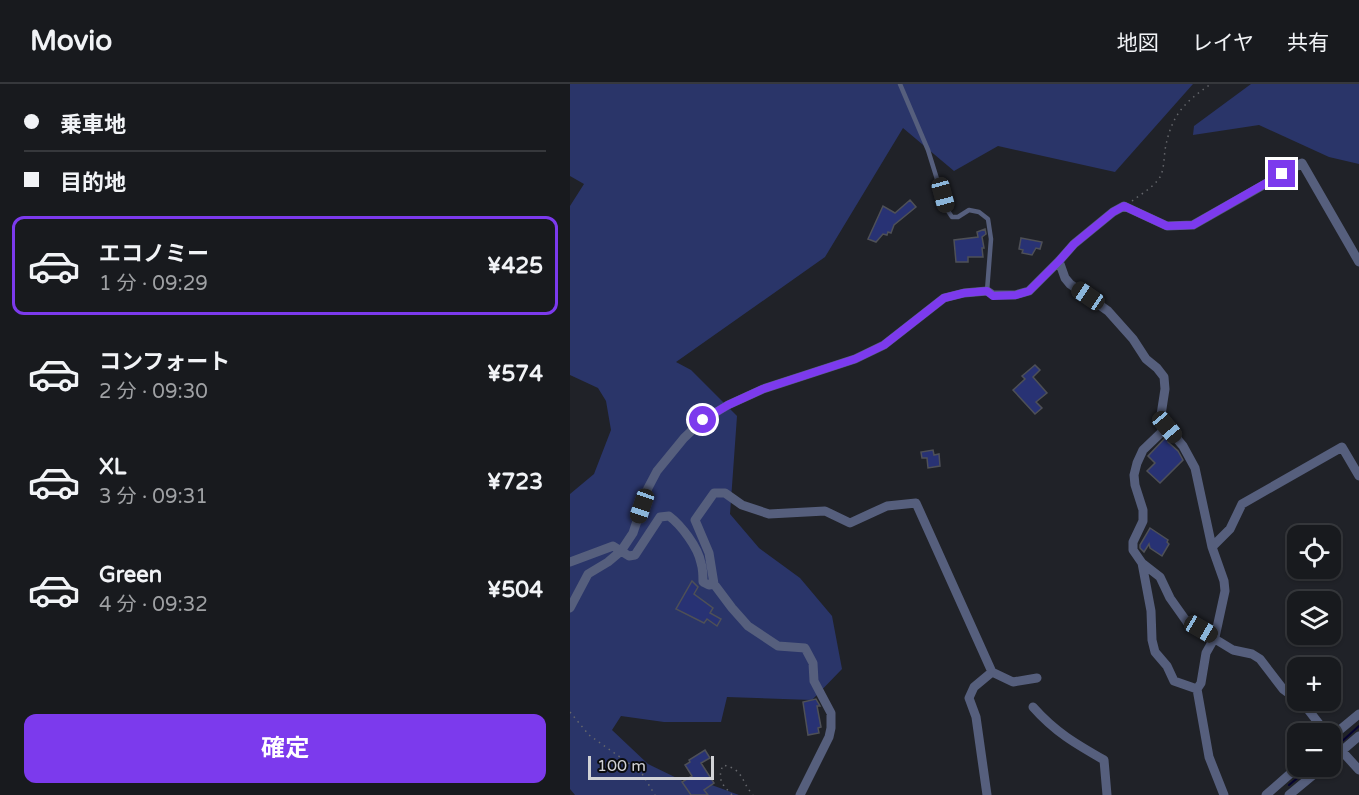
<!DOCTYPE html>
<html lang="ja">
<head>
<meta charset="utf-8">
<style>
	body { margin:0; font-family:"Varela Round","Noto Sans JP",sans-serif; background:#212327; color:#f1f3f6; height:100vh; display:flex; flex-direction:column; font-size:22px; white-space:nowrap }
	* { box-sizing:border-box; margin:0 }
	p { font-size:20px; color:#9fa1a4 }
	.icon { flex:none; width:33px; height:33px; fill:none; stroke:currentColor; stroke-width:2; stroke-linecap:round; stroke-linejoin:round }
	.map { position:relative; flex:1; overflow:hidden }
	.drawer { display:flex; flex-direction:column; background:#181a1e; width:570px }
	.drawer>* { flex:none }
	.top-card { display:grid; align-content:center; height:132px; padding:0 24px; background:#181a1e }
	.controls { position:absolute; left:717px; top:441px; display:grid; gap:12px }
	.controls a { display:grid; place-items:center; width:54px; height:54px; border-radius:12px; background:#181a1e; box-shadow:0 2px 4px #0004,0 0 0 2px #36383c; font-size:30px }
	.scale { position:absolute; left:18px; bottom:15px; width:126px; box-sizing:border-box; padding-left:6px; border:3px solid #d1d2d6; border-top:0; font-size:16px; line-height:21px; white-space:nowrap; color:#d1d2d6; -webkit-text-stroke:4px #0b0c0e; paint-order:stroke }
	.end { position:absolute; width:27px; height:27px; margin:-14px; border:8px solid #7c3aed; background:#fff; box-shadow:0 0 0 3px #fff }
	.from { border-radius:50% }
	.car { position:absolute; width:18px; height:36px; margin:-18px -9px; border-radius:8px; box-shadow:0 0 4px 2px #0007; background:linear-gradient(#222 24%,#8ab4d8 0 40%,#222 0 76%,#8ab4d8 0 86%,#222 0) }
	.top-card b { display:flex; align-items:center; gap:21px; height:57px; font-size:22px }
	.top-card b+b { border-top:2px solid #36383c }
	.top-card i { width:15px; height:15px; background:#f1f3f6 }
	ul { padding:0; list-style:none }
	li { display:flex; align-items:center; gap:18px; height:99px; margin:0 12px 9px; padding:0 12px; border:3px solid transparent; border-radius:12px }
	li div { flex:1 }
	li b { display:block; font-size:22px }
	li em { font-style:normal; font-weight:700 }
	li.on { border-color:#7c3aed }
	li>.icon { width:54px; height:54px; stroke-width:1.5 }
	.cta { display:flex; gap:12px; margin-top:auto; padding:12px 24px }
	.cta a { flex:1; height:69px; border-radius:12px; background:#7c3aed; color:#fff; font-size:24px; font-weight:700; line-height:69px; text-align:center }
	header { display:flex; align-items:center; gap:36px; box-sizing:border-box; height:84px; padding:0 30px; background:#181a1e; border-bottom:2px solid #36383c }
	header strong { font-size:28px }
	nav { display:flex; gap:33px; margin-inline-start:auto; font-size:21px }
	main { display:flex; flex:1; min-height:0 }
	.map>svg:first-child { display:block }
	.green { fill:#2a3569 }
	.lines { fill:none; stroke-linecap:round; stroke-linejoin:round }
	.stream { stroke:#050231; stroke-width:2 }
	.building { fill:#283274; stroke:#4e5057; stroke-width:1.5 }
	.path { stroke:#65676c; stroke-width:1.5; stroke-dasharray:1.5 4.5; stroke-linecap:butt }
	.lane { stroke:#565f7d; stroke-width:4.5 }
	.street { stroke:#565f7d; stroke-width:9 }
	.route { stroke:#7c3aed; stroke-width:8 }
</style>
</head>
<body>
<header>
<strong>Movio</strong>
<nav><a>地図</a><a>レイヤ</a><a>共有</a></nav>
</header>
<main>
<section class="drawer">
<div class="top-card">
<b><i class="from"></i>乗車地</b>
<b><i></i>目的地</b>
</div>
<ul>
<li class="on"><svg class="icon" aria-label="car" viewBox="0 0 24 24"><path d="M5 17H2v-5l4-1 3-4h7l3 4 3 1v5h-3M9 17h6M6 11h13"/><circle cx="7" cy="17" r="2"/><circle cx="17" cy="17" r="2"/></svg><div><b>エコノミー</b><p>1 分 · 09:29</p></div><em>¥425</em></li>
<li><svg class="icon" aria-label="car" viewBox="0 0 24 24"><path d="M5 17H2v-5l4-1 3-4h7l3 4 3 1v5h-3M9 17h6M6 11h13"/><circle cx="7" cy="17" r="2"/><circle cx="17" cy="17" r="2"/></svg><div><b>コンフォート</b><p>2 分 · 09:30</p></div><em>¥574</em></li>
<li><svg class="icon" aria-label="car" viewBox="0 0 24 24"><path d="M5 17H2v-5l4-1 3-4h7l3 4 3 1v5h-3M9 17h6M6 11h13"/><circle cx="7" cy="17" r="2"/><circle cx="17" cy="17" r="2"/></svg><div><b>XL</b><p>3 分 · 09:31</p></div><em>¥723</em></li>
<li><svg class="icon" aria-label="car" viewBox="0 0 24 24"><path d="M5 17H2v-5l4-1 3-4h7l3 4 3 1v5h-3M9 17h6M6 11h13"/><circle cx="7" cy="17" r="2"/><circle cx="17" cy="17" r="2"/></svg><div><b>Green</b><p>4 分 · 09:32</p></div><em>¥504</em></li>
</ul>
<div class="cta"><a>確定</a></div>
</section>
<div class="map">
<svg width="789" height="711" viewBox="0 0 789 711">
	<rect width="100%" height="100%" fill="#202228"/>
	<path class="green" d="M0 0H623L545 88 428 62 384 87 333 44 255 173 106 278 121 286 167 332 160 430 189 464 230 494 262 532 272 585 242 616 157 613 151 638H94L51 632 42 646 78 680 115 698 139 700 169 711H5L0 705V410L24 390 41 346 36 317 28 304 0 291V122L14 100 0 92Z
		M681 0H789V80L759 73 689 41 623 51 624 42Z"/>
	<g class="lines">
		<path class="stream" d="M769 660 789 642
			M719 701 742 682"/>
	</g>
	<path class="building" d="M340 116 346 123 324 141 321 149 318 148 317 151 313 150 306 158 298 155 313 122 325 129Z
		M415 145 416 150 412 153 414 164H412L413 173H398V178H386L384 156 408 153 407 148Z
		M451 154 472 158 470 165 466 164 462 171 452 169 453 166 449 165Z
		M465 281 470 286 463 293 477 309 466 318 472 324 465 330 443 306 455 295 452 292Z
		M596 353 599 356 598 358 608 367 613 376 590 399 577 387 585 379 578 372Z
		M363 366 364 371 369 370 370 382 358 384 357 374H352L351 368Z
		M580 444 598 456 597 458 599 460 592 472 580 464 579 460 574 468 570 464V461Z
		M122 497 128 503 124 510 143 524 140 529 151 535 147 542 137 535 134 539 106 525Z
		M246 615 250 622H247L251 643 248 644 249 649 238 651 233 618Z
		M135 666 140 674 131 679 144 699 134 706 138 711H121L112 698 122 692 115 681 120 678 119 676Z"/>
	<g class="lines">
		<path class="path" d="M562 117C571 110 584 103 590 93 594 86 594 74 595 66 601 32 613 19 641 0
			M0 628 19 651 71 688 85 711
			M162 711C152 700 147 696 153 681 174 685 171 698 183 711"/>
		<path class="lane" d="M330 0 358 66 376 124 382 133H388L399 126 409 128 418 135 421 155 417 207"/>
		<path class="street" d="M489 177 495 194 500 200 538 227 563 255 576 275 587 284 594 293 595 305 591 331 597 343 613 362 625 384 642 463 660 445 672 420 772 363 789 392
			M597 343 573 366 567 379 564 391 565 401 573 426V437L563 458V466L572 479 581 527 582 556 585 568 597 582 604 597 627 605 639 673 654 711
			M0 478 43 462 59 472 65 471 90 433 99 432C111 441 128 463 131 479 133 485 133 492 133 498L139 501 144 500
			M572 479 590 493 600 514 617 538 663 566 682 570 690 575 713 605 728 616
			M0 524 18 490 38 478 51 467 63 449 78 404 87 387 114 354 133 336 158 321 193 305 285 275 314 261 374 214 394 209 417 207 423 211H445L459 207 489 177 504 160 543 128 554 122 597 142 623 141 732 79 789 178
			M627 605 631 599 636 569 645 553 655 507 654 497 642 463
			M729 616 733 619 757 650
			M463 623C485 648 506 660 534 676L537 711
			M760 654 789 686
			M760 654 789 630
			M760 677 789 652
			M230 711 259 653 261 644V629L244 597 243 579 235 564 208 562 178 542 162 524 144 500 139 469 125 436 144 409H155L172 421 199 430 255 427 280 439 317 422 346 419 422 588 443 598 467 594
			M417 711 406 633 399 614 404 603 422 588
			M696 711 729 682
			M719 711 754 682"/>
	</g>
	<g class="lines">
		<path class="route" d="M133 336 158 321 193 305 285 275 314 261 374 214 394 209 417 207 423 212 446 211 459 207 489 177 504 160 543 128 554 122 597 142 623 141 712 90"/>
	</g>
</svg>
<div class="controls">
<a><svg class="icon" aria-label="locate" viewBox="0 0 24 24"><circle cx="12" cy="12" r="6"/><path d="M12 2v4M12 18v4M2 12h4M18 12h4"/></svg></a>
<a><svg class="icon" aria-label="layers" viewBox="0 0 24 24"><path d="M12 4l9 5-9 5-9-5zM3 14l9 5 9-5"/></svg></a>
<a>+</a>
<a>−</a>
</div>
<div class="scale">100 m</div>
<i class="end from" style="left:133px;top:336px"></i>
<i class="end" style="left:712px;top:90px"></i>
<i class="car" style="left:373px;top:111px;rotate:165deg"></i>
<i class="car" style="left:518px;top:212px;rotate:304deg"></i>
<i class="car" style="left:597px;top:343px;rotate:140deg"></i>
<i class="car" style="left:72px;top:422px;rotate:199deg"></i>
<i class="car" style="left:631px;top:545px;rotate:120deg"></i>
</div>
</main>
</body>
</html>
